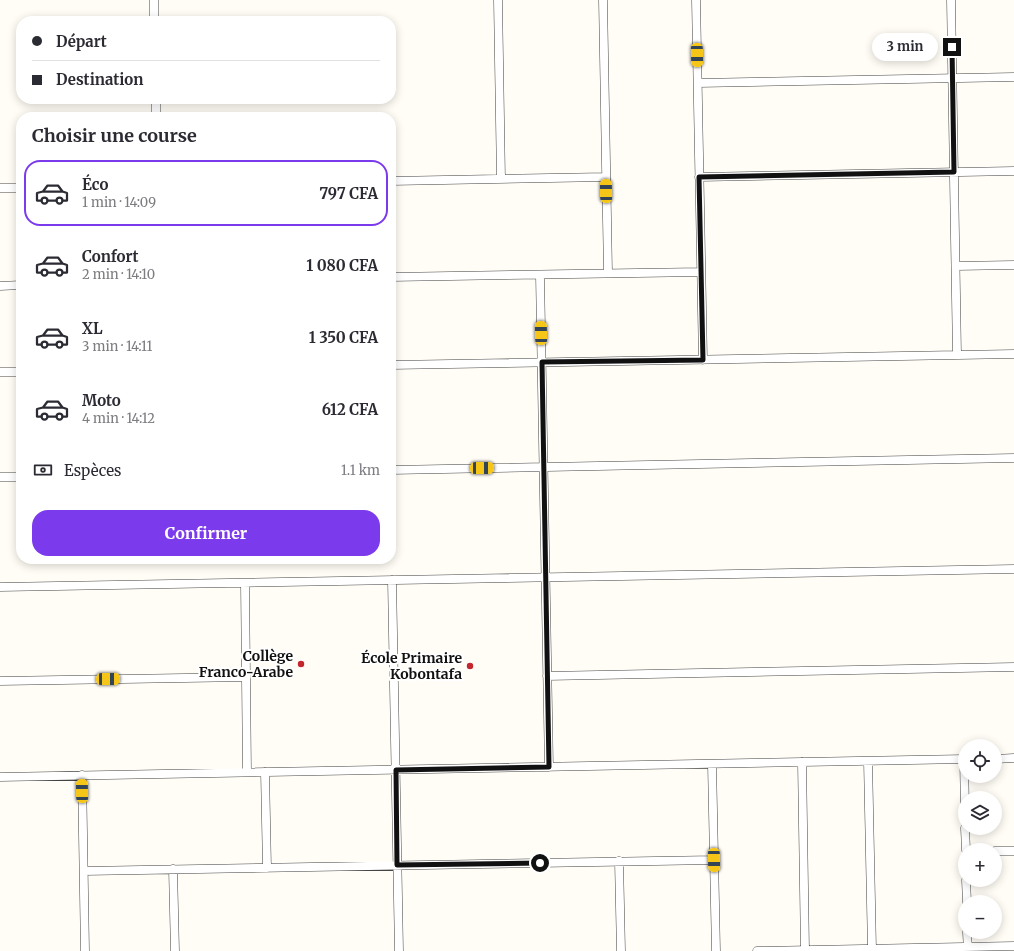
<!DOCTYPE html>
<html lang="fr">
<head>
<meta charset="utf-8">
<style>
	body { margin:0; font-family:Merriweather,serif; background:#f7f7f7; color:#2b2b33; height:100vh; display:flex; flex-direction:column; font-size:15px; white-space:nowrap }
	* { box-sizing:border-box; margin:0 }
	p { font-size:13px; color:#7c7c81 }
	.icon { flex:none; width:22px; height:22px; fill:none; stroke:currentColor; stroke-width:2; stroke-linecap:round; stroke-linejoin:round }
	.map { position:relative; flex:1; overflow:hidden }
	.side { position:absolute; left:16px; top:112px; width:380px; height:452px; display:flex; flex-direction:column; background:#fff; border-radius:16px; box-shadow:0 2px 10px #0003 }
	.side>* { flex:none }
	.top-card { position:absolute; left:16px; top:16px; width:380px; height:88px; border-radius:16px; box-shadow:0 2px 10px #0003; display:grid; align-content:center; height:88px; padding:0 16px; background:#fff }
	.controls { position:absolute; left:958px; top:739px; display:grid; gap:8px }
	.controls a { display:grid; place-items:center; width:44px; height:44px; border-radius:50%; background:#fff; box-shadow:0 2px 10px #0003; font-size:20px }
	.end { position:absolute; width:18px; height:18px; margin:-9px; border:5px solid #111; background:#fff; box-shadow:0 0 0 2px #fff }
	.from { border-radius:50% }
	.bubble { position:absolute; height:28px; border-radius:14px; background:#fff; box-shadow:0 2px 10px #0003; font-size:13px; font-weight:700; line-height:28px; text-align:center }
	.car { position:absolute; width:12px; height:24px; margin:-12px -6px; border-radius:5px; box-shadow:0 0 3px 1px #0007; background:linear-gradient(#f5c518 24%,#345 0 40%,#f5c518 0 76%,#345 0 86%,#f5c518 0) }
	.top-card b { display:flex; align-items:center; gap:14px; height:38px; font-size:15px }
	.top-card b+b { border-top:1px solid #e1e1e2 }
	.top-card i { width:10px; height:10px; background:#2b2b33 }
	ul { padding:0; list-style:none }
	li { display:flex; align-items:center; gap:12px; height:66px; margin:0 8px 6px; padding:0 8px; border:2px solid transparent; border-radius:16px }
	li div { flex:1 }
	li b { display:block; font-size:15px }
	li em { font-style:normal; font-weight:700 }
	li.current { border-color:#7c3aed }
	li>.icon { width:36px; height:36px; stroke-width:1.5 }
	h2 { padding:0 16px; font-size:18px; line-height:48px }
	.pay { display:flex; align-items:center; gap:10px; height:44px; padding:0 16px; font-size:15px }
	.pay p { margin-inline-start:auto }
	.cta { display:flex; gap:8px; margin-top:auto; padding:8px 16px }
	.cta a { flex:1; height:46px; border-radius:16px; background:#7c3aed; color:#fff; font-size:16px; font-weight:700; line-height:46px; text-align:center }
	.map>svg:first-child { display:block }
	.lines { fill:none; stroke-linecap:round; stroke-linejoin:round }
	.street-casing { stroke:#444; stroke-width:9 }
	.street { stroke:#fff; stroke-width:8 }
	.route { stroke:#111; stroke-width:5 }
	.poi-dot { fill:#c4262e; stroke:#fff; stroke-width:1.5 }
	.labels { text-anchor:middle; stroke-width:4; stroke-linejoin:round; paint-order:stroke }
	.poi-label { font-size:14px; font-weight:bold; fill:#111; stroke:#fff; text-anchor:end }
</style>
</head>
<body>
<div class="map">
<svg width="1014" height="951" viewBox="0 0 1014 951">
	<rect width="100%" height="100%" fill="#fffdf5"/>
	<g class="lines">
		<defs>
			<path id="street" d="M154 0V21
				M498 0 501 179
				M603 0 608 273
				M696 0 703 360
				M951 0 957 355
				M698 83 1014 77
				M156 99V117
				M699 177 1014 171
				M391 181 606 177
				M0 188H21
				M956 266 1014 265
				M540 275 549 767
				M391 277 701 272
				M0 286 21 285
				M391 365 1014 354
				M0 372H21
				M391 470 1014 458
				M0 477H21
				M392 580 399 951
				M245 583 247 772
				M0 587 1014 569
				M547 676 1014 667
				M0 681 246 677
				M964 759 965 810
				M995 759 1014 758
				M868 761 872 949
				M802 762 805 950
				M712 764 716 951
				M265 772 267 868
				M82 775 85 951
				M0 777 965 759
				M965 828 966 850
				M995 851H1014
				M619 861 621 951
				M173 869 175 951
				M84 871 714 860
				M966 880 967 902
				M967 932 968 951
				M757 951 1014 946"/>
		</defs>
		<use href="#street" class="street-casing"/>
		<use href="#street" class="street"/>
	</g>
	<g class="lines">
		<path class="route" d="M540 863 397 865 396 770 549 767 542 362 703 360 699 177 954 172 952 47"/>
	</g>
	<g class="poi-dot">
		<circle cx="301" cy="664" r="4"/>
		<circle cx="470" cy="666" r="4"/>
	</g>
	<g class="labels">
		<g class="poi-label">
			<text x="293" y="661">Collège<tspan x="293" dy="16">Franco-Arabe</tspan></text>
			<text x="462" y="663">École Primaire<tspan x="462" dy="16">Kobontafa</tspan></text>
		</g>
	</g>
</svg>
<div class="controls">
<a><svg class="icon" aria-label="locate" viewBox="0 0 24 24"><circle cx="12" cy="12" r="6"/><path d="M12 2v4M12 18v4M2 12h4M18 12h4"/></svg></a>
<a><svg class="icon" aria-label="layers" viewBox="0 0 24 24"><path d="M12 4l9 5-9 5-9-5zM3 14l9 5 9-5"/></svg></a>
<a>+</a>
<a>−</a>
</div>
<i class="end from" style="left:540px;top:863px"></i>
<i class="end" style="left:952px;top:47px"></i>
<div class="bubble" style="left:872px;top:33px;width:66px">3 min</div>
<i class="car" style="left:697px;top:55px;rotate:179deg"></i>
<i class="car" style="left:606px;top:191px;rotate:359deg"></i>
<i class="car" style="left:541px;top:333px;rotate:359deg"></i>
<i class="car" style="left:482px;top:468px;rotate:89deg"></i>
<i class="car" style="left:108px;top:679px;rotate:89deg"></i>
<i class="car" style="left:82px;top:791px;rotate:359deg"></i>
<i class="car" style="left:714px;top:860px;rotate:179deg"></i>
<div class="top-card">
<b><i class="from"></i>Départ</b>
<b><i></i>Destination</b>
</div>
<section class="side">
<h2>Choisir une course</h2>
<ul>
<li class="current"><svg class="icon" aria-label="car" viewBox="0 0 24 24"><path d="M5 17H2v-5l4-1 3-4h7l3 4 3 1v5h-3M9 17h6M6 11h13"/><circle cx="7" cy="17" r="2"/><circle cx="17" cy="17" r="2"/></svg><div><b>Éco</b><p>1 min · 14:09</p></div><em>797 CFA</em></li>
<li><svg class="icon" aria-label="car" viewBox="0 0 24 24"><path d="M5 17H2v-5l4-1 3-4h7l3 4 3 1v5h-3M9 17h6M6 11h13"/><circle cx="7" cy="17" r="2"/><circle cx="17" cy="17" r="2"/></svg><div><b>Confort</b><p>2 min · 14:10</p></div><em>1 080 CFA</em></li>
<li><svg class="icon" aria-label="car" viewBox="0 0 24 24"><path d="M5 17H2v-5l4-1 3-4h7l3 4 3 1v5h-3M9 17h6M6 11h13"/><circle cx="7" cy="17" r="2"/><circle cx="17" cy="17" r="2"/></svg><div><b>XL</b><p>3 min · 14:11</p></div><em>1 350 CFA</em></li>
<li><svg class="icon" aria-label="car" viewBox="0 0 24 24"><path d="M5 17H2v-5l4-1 3-4h7l3 4 3 1v5h-3M9 17h6M6 11h13"/><circle cx="7" cy="17" r="2"/><circle cx="17" cy="17" r="2"/></svg><div><b>Moto</b><p>4 min · 14:12</p></div><em>612 CFA</em></li>
</ul>
<div class="pay"><svg class="icon" aria-label="cash" viewBox="0 0 24 24"><path d="M3 7h18v10H3z"/><circle cx="12" cy="12" r="2"/></svg>Espèces<p>1.1 km</p></div>
<div class="cta"><a>Confirmer</a></div>
</section>
</div>
</body>
</html>
